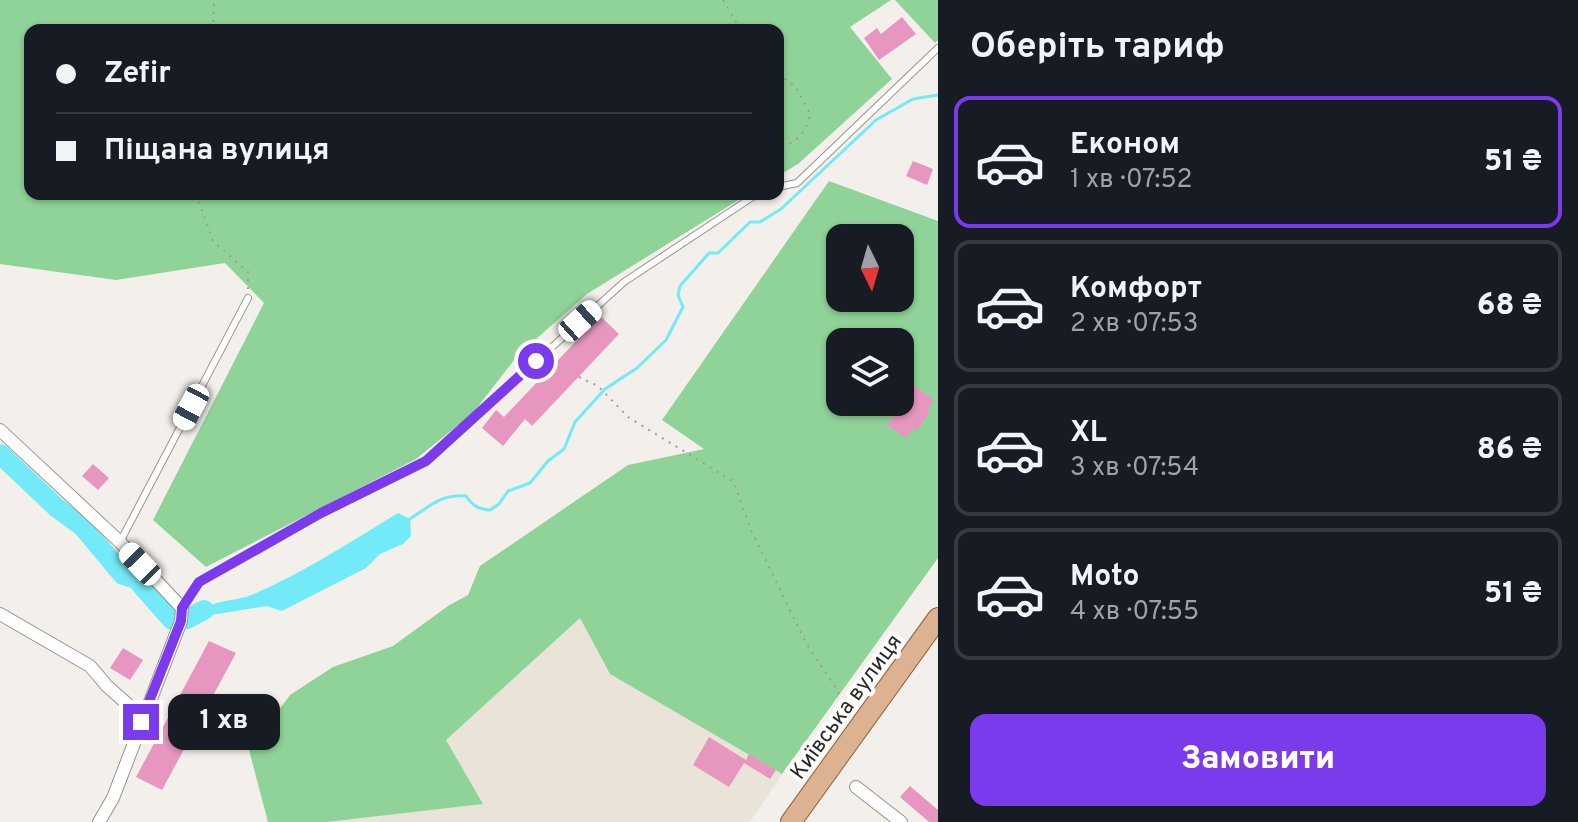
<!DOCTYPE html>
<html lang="uk">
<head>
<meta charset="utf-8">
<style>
	body { margin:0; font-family:Overpass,sans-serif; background:#242831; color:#f1f3f6; height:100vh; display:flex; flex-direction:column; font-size:30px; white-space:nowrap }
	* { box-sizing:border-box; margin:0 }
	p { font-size:26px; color:#9ea1a6 }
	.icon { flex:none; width:44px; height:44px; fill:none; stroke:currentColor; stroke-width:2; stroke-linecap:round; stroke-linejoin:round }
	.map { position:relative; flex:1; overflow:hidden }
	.side { display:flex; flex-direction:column; background:#171b24; width:640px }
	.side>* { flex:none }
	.guide { position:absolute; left:24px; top:24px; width:760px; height:176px; border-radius:16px; box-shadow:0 2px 6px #0004; display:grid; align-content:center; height:176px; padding:0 32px; background:#171b24 }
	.needle { width:52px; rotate:175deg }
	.tools { position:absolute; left:826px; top:224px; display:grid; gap:16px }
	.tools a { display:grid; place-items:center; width:88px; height:88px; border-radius:16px; background:#171b24; box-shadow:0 2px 6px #0004; font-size:40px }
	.end { position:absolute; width:36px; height:36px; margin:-18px; border:10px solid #7c3aed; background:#fff; box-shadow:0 0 0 4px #fff }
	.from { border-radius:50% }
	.bubble { position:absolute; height:56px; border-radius:16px; background:#171b24; box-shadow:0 2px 6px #0004; font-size:26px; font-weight:800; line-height:56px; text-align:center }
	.car { position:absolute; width:24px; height:48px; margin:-24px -12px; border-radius:10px; box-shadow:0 0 6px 2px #0007; background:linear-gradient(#fff 24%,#345 0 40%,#fff 0 76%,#345 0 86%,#fff 0) }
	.guide b { display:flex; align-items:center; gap:28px; height:76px; font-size:30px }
	.guide b+b { border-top:2px solid #363941 }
	.guide i { width:20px; height:20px; background:#f1f3f6 }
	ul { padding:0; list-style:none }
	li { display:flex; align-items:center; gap:24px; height:132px; margin:0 16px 12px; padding:0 16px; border:4px solid #363941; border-radius:16px }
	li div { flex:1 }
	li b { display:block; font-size:30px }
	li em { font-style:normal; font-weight:800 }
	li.current { border-color:#7c3aed }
	li>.icon { width:72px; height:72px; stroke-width:1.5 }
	h2 { padding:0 32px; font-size:36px; line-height:96px }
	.action { display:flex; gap:16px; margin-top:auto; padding:16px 32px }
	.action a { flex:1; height:92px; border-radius:16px; background:#7c3aed; color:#fff; font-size:32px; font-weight:800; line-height:92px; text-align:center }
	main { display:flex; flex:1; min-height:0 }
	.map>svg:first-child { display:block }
	.built { fill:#eae3d7 }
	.green { fill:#90d398; fill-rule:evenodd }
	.water { fill:#73eaf8 }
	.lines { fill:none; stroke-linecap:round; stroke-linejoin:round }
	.stream { stroke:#73eaf8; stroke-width:3 }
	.river { stroke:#73eaf8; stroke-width:20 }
	.building { fill:#e696bf }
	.lane-casing { stroke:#96938e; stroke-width:8 }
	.street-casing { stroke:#96938e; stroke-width:14 }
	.primary-casing { stroke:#90613c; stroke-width:22 }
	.path { stroke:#9e9c98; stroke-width:2; stroke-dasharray:2 6; stroke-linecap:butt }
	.lane { stroke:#fff; stroke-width:6 }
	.street { stroke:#fff; stroke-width:12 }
	.primary { stroke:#ddb290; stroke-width:20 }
	.route { stroke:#7c3aed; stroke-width:10 }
	.labels { text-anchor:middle; stroke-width:8; stroke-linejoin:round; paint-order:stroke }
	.street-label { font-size:22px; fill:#2b2a28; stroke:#fffefd }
</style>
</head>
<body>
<main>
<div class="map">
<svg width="938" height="822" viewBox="0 0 938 822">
	<rect width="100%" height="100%" fill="#f3f0eb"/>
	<path class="built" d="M580 617 610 674 782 774 750 822H327L483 804 445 740Z"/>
	<path class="green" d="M0 0H891L850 27 892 79 798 164 778 176V30H30V194H748L587 294 518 355 473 413 416 459 206 567 153 520 264 303 225 263 116 280 0 264Z
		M895 0H938V40L935 43Z
		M829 181 938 221V558L782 774 610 674 580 618 446 740 483 804 327 822H268L249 750 290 695 333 667 393 646 448 606 468 595 480 566 628 465 704 449 662 420ZM840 238H900V298H840ZM840 342H900V402H840Z"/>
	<path class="water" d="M398 513 410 519 411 536 403 544 380 554 366 568 282 611 266 606 211 615 204 610C218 598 238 602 256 593 306 571 352 541 398 513Z"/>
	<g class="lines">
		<path class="stream" d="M410 519C430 506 441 494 466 496 473 506 478 509 490 510L499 504 508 491 530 483 548 461 564 449 575 422 605 389 637 368 666 340 683 307 678 295 680 286 709 253H718L750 222H760L781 209 876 120 913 99 938 95"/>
		<path class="river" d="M0 454 57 508 83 527 123 575 136 579 172 620
			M187 619 204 610"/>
	</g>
	<path class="building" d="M902 17 916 34 879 60 864 38 877 28 881 34Z
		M913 161 933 169 927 185 906 176Z
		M600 316 619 334 532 426 525 419 503 446 482 428 496 410 504 417Z
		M914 386 934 400 927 410 930 412 916 431 913 429 906 438 887 425 895 415 891 412 904 394 907 396Z
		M93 464 109 478 98 490 82 476Z
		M209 641 236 653 162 790 136 777Z
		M123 648 143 660 130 680 110 668Z
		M709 737 746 760 749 754 776 770 770 779 744 763 729 787 693 765Z
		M910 786 938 810V822H929L900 797Z"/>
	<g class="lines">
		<defs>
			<path id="lane" d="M778 187 797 183 938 48
				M120 542 248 298
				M182 608 199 582 321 513 426 461 624 282 757 194"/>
			<path id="street" d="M0 430 120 542 182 608 181 621 113 798 99 822
				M0 614 90 666 107 686 133 709 141 722
				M856 787 901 822"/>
			<path id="primary" d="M791 822 938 618"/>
		</defs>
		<use href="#lane" class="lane-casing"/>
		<use href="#street" class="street-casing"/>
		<use href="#primary" class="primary-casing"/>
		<path class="path" d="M723 0 741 30
			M213 30 214 0
			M778 74 795 86 810 113C806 134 798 141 778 149
			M196 194 213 241 248 272V289
			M579 377 598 386 628 417 734 482 750 528 806 643 850 710"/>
		<use href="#lane" class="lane"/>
		<use href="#street" class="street"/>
		<use href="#primary" class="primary"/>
	</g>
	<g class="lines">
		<path class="route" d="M141 722 181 621 182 608 199 582 321 513 426 461 536 361"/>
	</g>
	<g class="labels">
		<g class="street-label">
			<text transform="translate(845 706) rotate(-54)" y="8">Київська вулиця</text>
		</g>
	</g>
</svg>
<div class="tools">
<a><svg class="needle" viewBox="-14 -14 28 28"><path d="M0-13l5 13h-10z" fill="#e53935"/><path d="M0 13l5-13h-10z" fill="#9ea1a6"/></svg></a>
<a><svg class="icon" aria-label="layers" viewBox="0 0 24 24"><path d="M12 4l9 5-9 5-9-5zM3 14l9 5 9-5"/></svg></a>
</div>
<i class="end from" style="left:536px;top:361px"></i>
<i class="end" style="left:141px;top:722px"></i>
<div class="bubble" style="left:168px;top:694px;width:112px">1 хв</div>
<i class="car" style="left:580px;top:321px;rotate:48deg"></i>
<i class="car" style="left:191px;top:407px;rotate:208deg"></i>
<i class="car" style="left:140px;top:564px;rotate:316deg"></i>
<div class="guide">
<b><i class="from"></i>Zefir</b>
<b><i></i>Піщана вулиця</b>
</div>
</div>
<section class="side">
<h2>Оберіть тариф</h2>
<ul>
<li class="current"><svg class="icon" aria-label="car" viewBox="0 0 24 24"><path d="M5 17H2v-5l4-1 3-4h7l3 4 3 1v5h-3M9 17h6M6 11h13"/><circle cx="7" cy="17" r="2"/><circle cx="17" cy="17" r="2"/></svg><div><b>Економ</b><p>1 хв · 07:52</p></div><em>51 ₴</em></li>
<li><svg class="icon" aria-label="car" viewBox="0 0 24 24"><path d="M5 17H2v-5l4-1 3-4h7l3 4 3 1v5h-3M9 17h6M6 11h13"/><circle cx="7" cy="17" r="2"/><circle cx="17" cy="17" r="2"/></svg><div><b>Комфорт</b><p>2 хв · 07:53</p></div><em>68 ₴</em></li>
<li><svg class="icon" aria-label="car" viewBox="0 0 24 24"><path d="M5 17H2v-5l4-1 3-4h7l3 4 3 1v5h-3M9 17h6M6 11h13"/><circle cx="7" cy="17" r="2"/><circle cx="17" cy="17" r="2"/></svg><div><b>XL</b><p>3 хв · 07:54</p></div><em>86 ₴</em></li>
<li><svg class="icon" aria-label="car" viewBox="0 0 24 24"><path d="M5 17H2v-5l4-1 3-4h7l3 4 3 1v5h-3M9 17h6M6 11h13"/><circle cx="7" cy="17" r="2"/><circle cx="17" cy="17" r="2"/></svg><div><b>Moto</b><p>4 хв · 07:55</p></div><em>51 ₴</em></li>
</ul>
<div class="action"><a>Замовити</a></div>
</section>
</main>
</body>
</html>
